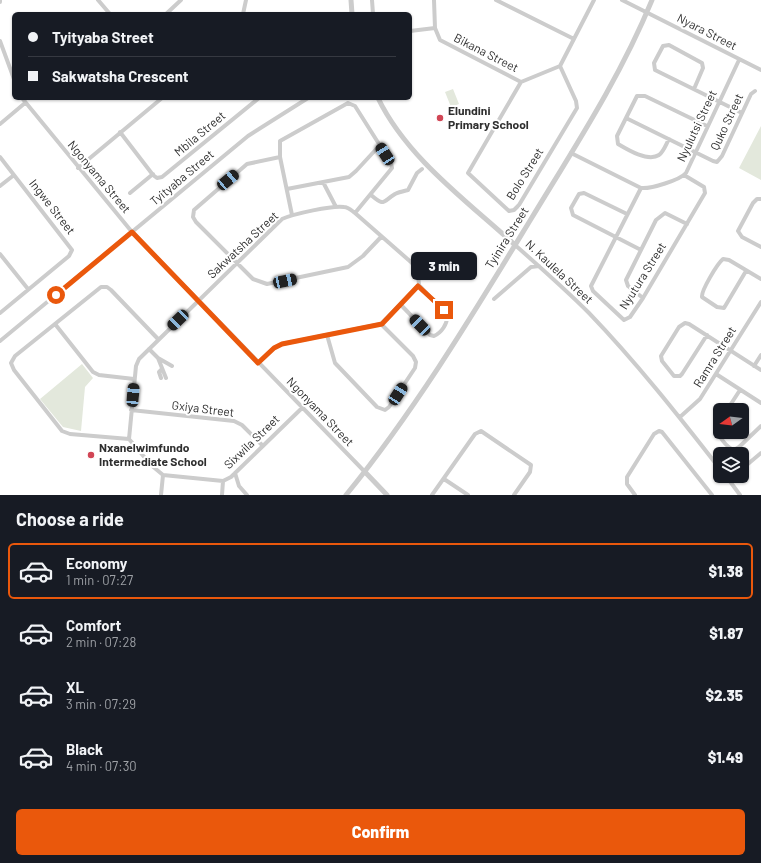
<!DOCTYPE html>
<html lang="en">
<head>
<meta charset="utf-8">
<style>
	body { margin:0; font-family:Barlow,sans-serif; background:#20242c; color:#f1f3f6; height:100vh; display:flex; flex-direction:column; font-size:15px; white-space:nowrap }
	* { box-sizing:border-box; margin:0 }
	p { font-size:13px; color:#9ea1a6 }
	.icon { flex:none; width:22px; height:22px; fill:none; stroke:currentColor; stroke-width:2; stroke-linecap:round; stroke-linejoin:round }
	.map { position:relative; height:495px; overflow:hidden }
	.panel { display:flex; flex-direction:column; background:#171b24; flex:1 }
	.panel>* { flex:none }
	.top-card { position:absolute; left:12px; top:12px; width:400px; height:88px; border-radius:6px; box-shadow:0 1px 3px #0004; display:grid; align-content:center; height:88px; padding:0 16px; background:#171b24 }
	.needle { width:26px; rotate:255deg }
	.buttons { position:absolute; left:713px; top:403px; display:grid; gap:8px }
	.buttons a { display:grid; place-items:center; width:36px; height:36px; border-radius:6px; background:#171b24; box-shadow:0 1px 3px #0004; font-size:20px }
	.end { position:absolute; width:18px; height:18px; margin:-9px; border:5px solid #ea580c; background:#fff; box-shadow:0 0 0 2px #fff }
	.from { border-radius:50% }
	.bubble { position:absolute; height:28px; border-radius:6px; background:#171b24; box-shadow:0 1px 3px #0004; font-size:13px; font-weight:800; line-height:28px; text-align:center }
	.car { position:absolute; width:12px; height:24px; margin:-12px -6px; border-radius:5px; box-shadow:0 0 3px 1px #0007; background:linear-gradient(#222 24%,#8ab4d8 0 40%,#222 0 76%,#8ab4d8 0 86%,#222 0) }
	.top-card b { display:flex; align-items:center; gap:14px; height:38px; font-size:15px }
	.top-card b+b { border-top:1px solid #363941 }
	.top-card i { width:10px; height:10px; background:#f1f3f6 }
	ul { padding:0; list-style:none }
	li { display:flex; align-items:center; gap:12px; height:56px; margin:0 8px 6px; padding:0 8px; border:2px solid transparent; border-radius:6px }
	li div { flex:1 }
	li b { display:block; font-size:15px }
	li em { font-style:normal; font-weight:800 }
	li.active { border-color:#ea580c }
	li>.icon { width:36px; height:36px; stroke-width:1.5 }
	h2 { padding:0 16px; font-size:18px; line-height:48px }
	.cta { display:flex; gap:8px; margin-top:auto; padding:8px 16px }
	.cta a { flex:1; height:46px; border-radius:6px; background:#ea580c; color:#fff; font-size:16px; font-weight:800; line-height:46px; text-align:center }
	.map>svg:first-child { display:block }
	.green { fill:#e3e8dc }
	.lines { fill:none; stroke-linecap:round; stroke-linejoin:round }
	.minor { stroke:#ccc; stroke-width:4 }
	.tertiary { stroke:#ccc; stroke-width:5 }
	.route { stroke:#ea580c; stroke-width:5 }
	.poi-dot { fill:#d14655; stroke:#fff; stroke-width:1.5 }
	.labels { text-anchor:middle; stroke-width:4; stroke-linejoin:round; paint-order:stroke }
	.street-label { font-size:12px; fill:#2f2f2f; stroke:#fff }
	.poi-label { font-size:12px; font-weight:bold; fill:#2f2f2f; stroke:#fff; text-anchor:start }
</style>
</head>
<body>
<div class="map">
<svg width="761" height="495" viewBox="0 0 761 495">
	<rect width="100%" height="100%" fill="#fff"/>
	<path class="green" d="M453 89 459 104 451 107 445 92Z
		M761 126V180L739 168Z
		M82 364 93 378 85 387 81 431 63 427 40 399Z"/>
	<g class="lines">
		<path class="minor" d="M98 0 110 14
			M372 0 373 14
			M434 0 435 28 440 40 521 82 560 66 594 0
			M496 0 574 39
			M622 0 761 70
			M0 2V0
			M166 14 181 0
			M243 14 246 0
			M410 31 435 28
			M0 41 14 79
			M521 82 468 173 509 211 514 210 519 205 577 108 576 101 560 66
			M694 89 703 68 702 63 669 45 663 46 654 63 655 70 742 113
			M22 98 132 232 365 472
			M626 118 713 161 717 162 722 156 751 94 755 91
			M0 124 25 103
			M120 132 153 175 157 178 162 177 259 98
			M669 139C666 144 664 151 659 155 648 162 628 150 618 144L617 136 637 96H645L707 126
			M571 153 641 188C651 189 680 180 686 173L739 60
			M0 157 72 250 69 256 0 313
			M280 157 247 164 194 210 193 217 196 222 253 279 267 284 348 267 363 256 381 237
			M78 168 162 98
			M323 182 336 207
			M0 186 14 175
			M641 188 591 286 593 291 624 320 630 317 643 298 705 193 704 187 684 175
			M287 189 349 177 356 171 380 145
			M130 193 153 174
			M371 195C385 207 382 202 395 194 399 192 404 191 408 190L417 173 422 169
			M761 199H757L753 203 738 231 742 237 761 247
			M627 214 584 193 579 194 571 208 573 215 641 250
			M292 215 280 157V141L348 103 355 106 391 163 392 168 355 213
			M515 245C540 267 565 289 589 313 636 362 678 415 720 469
			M0 254 28 289
			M746 271 724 308 717 307 702 297C701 291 717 264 723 259L729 260 761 279
			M643 298 628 286 626 280 656 220 665 213 687 224
			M494 299 531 267 539 266
			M401 305 430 335 434 336C441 333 448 324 447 315L419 285
			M55 324 93 372 99 375 134 379
			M327 335 335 363 377 407 385 410 389 407 415 368 416 362 413 356 381 324
			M707 335 682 374 680 376H674L662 361 661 356 679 327 685 323 689 324 761 370
			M0 341 248 136 308 98
			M149 349 158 358 172 366
			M158 358 166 378
			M258 363 274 348 282 344 381 324 419 285 418 274 412 263 355 213C351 210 348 207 344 207 333 205 293 214 282 219L139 359 136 366 129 439 151 465 163 475 223 481 231 477 302 408
			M754 366 761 355
			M716 374 761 403
			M161 378 159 372 162 369
			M131 410 234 421 242 425 263 446
			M727 410 740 390
			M680 417 700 399 761 302
			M720 421 717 428C718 436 726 447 734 450L739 447 761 426
			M129 439 70 434 62 431 14 370 11 363 15 356 101 287H107L111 290 158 339
			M742 469 761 453
			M235 473 239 486 247 495
			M726 476 740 495
			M444 479 468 495
			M161 495 163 475
			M222 495 223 481
			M432 495 475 434 481 431 531 465 530 472 514 495
			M635 495 627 484V477L654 434 659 431 662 432 712 495"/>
		<path class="tertiary" d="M351 0 352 14
			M378 98C407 158 467 201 515 245
			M365 472 387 495
			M346 495C416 409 473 314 531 219 574 148 620 78 652 0"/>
	</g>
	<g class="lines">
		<path class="route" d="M56 295 132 232 258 363 274 348 282 344 382 324 418 286 444 310"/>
	</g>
	<g class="poi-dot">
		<circle cx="440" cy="118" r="4"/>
		<circle cx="91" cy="455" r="4"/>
	</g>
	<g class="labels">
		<g class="street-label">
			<text transform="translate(707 32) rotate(27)" y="4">Nyara Street</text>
			<text transform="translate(486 53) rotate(27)" y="4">Bikana Street</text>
			<text transform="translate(727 122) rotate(-65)" y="4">Quko Street</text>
			<text transform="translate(697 126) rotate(-65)" y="4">Nyulutsi Street</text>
			<text transform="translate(200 134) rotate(-40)" y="4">Mbila Street</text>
			<text transform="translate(525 174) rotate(-58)" y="4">Bolo Street</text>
			<text transform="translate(99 177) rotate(50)" y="4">Ngonyama Street</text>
			<text transform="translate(182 178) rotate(-40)" y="4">Tyityaba Street</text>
			<text transform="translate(52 207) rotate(52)" y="4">Ingwe Street</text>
			<text transform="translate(507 238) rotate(-58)" y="4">Tyinira Street</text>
			<text transform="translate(243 245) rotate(-43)" y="4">Sakwatsha Street</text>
			<text transform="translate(559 272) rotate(43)" y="4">N. Kaulela Street</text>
			<text transform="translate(643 276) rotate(-58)" y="4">Nyutura Street</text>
			<text transform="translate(715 357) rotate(-58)" y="4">Ramra Street</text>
			<text transform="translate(203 409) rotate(7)" y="4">Gxiya Street</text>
			<text transform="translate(320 412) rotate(46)" y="4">Ngonyama Street</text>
			<text transform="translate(252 442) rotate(-44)" y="4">Sixwila Street</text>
		</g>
		<g class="poi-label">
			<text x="448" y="115">Elundini<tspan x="448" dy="14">Primary School</tspan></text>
			<text x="99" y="452">Nxanelwimfundo<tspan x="99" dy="14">Intermediate School</tspan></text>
		</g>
	</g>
</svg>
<div class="buttons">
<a><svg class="needle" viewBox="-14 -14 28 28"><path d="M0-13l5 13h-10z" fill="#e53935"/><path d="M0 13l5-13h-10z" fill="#9ea1a6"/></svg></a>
<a><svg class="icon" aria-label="layers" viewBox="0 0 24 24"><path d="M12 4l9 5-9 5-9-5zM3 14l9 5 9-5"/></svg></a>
</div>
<i class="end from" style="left:56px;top:295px"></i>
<i class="end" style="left:444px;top:310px"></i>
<div class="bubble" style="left:411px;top:252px;width:66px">3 min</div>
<i class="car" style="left:385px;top:154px;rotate:327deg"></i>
<i class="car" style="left:228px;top:180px;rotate:50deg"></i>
<i class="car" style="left:285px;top:281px;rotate:78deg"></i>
<i class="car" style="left:178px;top:320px;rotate:226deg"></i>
<i class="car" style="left:420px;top:325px;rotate:316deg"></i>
<i class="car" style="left:398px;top:394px;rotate:33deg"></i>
<i class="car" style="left:133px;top:395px;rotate:5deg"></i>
<div class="top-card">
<b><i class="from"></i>Tyityaba Street</b>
<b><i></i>Sakwatsha Crescent</b>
</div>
</div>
<section class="panel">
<h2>Choose a ride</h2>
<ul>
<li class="active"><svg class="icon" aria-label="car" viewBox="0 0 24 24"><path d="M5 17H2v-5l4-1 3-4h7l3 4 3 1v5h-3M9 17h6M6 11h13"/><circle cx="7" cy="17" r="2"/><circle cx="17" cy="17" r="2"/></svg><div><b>Economy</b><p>1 min · 07:27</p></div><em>$1.38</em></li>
<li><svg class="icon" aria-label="car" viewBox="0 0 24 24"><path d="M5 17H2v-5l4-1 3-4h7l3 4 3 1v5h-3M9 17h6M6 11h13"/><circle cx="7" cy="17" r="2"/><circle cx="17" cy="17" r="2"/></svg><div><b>Comfort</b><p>2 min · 07:28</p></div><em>$1.87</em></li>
<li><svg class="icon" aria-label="car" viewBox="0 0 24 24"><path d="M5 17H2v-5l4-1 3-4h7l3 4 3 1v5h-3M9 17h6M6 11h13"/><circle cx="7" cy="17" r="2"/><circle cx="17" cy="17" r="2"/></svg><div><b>XL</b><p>3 min · 07:29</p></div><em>$2.35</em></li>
<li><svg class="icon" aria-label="car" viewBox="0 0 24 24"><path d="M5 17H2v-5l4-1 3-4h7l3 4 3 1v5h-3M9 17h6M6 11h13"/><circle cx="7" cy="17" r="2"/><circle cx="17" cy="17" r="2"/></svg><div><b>Black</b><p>4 min · 07:30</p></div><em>$1.49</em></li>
</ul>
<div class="cta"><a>Confirm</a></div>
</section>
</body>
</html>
